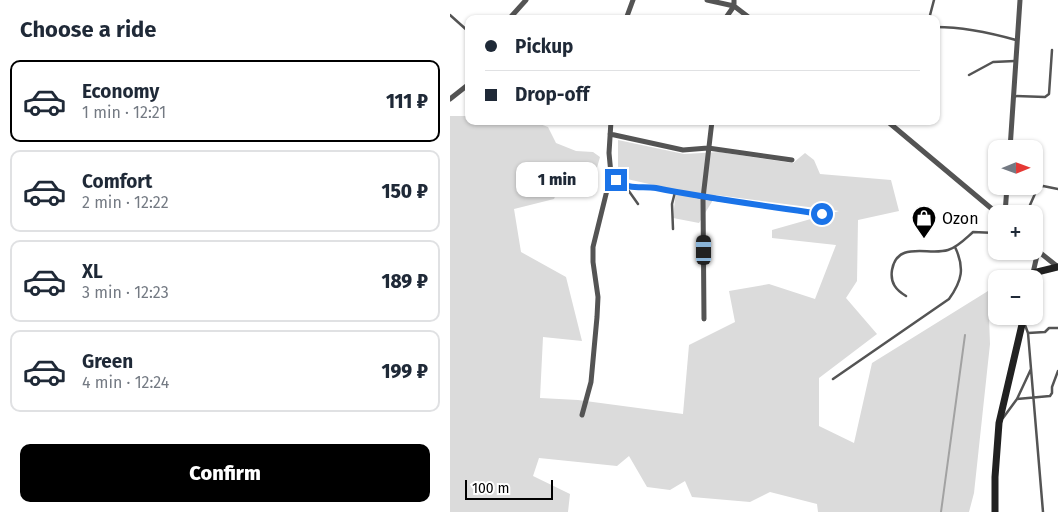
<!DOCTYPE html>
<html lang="en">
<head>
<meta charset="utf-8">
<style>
	body { margin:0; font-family:"Fira Sans",sans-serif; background:#f6f6f7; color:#1f2937; height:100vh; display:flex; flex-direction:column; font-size:19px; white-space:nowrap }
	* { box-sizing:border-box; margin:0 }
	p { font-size:16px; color:#747a83 }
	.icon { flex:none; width:28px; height:28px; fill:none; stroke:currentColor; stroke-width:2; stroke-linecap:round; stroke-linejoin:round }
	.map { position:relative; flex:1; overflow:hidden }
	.panel { display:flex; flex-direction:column; background:#fff; width:450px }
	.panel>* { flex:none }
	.top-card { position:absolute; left:15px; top:15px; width:475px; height:110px; border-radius:10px; box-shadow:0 1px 4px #0004; display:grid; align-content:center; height:110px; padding:0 20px; background:#fff }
	.needle { width:32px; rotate:89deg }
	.fabs { position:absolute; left:538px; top:140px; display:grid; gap:10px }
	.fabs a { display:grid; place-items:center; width:55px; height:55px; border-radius:10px; background:#fff; box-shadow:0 1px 4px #0004; font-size:25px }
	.scale { position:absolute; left:15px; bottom:12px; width:88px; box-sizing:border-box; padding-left:5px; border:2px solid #000; border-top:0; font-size:14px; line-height:18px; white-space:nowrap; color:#000; -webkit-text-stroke:4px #fff; paint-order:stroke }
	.end { position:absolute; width:22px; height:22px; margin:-11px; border:6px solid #1a73e8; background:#fff; box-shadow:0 0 0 2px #fff }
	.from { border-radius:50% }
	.bubble { position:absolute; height:35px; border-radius:10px; background:#fff; box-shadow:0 1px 4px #0004; font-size:16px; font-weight:800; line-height:35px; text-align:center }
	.car { position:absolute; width:15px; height:30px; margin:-15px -8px; border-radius:6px; box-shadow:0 0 4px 1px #0007; background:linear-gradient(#222 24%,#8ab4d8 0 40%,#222 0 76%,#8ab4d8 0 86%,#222 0) }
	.top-card b { display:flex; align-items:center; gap:18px; height:48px; font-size:19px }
	.top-card b+b { border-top:1px solid #e0e1e3 }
	.top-card i { width:12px; height:12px; background:#1f2937 }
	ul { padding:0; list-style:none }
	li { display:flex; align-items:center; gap:15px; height:82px; margin:0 10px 8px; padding:0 10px; border:2px solid #e0e1e3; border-radius:10px }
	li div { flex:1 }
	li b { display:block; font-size:19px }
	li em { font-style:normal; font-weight:800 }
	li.on { border-color:#000 }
	li>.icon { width:45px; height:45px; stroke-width:1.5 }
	h2 { padding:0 20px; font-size:22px; line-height:60px }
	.cta { display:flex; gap:10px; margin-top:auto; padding:10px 20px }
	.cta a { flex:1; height:58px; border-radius:10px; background:#000; color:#fff; font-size:20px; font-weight:800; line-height:58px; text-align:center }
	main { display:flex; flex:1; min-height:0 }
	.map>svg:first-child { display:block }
	.green { fill:#dbdbdb }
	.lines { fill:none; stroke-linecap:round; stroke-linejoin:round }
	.stream { stroke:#a2a2a2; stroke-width:2 }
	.lane { stroke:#545454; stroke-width:2.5 }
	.street { stroke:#545454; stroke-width:5 }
	.secondary { stroke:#212121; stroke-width:7 }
	.route { stroke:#1a73e8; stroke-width:6 }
	.labels { text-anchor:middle; stroke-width:4; stroke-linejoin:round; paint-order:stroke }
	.poi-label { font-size:16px; fill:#000; stroke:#fff; text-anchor:start }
</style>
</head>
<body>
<main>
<section class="panel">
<h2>Choose a ride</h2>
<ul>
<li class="on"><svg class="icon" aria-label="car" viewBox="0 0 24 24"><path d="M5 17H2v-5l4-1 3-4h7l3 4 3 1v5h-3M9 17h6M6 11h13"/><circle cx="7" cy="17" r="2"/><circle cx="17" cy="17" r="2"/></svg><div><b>Economy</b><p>1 min · 12:21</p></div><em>111 ₽</em></li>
<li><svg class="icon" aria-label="car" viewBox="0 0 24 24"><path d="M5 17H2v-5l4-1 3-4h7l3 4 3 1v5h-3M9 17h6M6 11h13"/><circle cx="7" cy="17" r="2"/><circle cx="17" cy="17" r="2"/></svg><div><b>Comfort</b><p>2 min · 12:22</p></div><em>150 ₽</em></li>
<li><svg class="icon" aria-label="car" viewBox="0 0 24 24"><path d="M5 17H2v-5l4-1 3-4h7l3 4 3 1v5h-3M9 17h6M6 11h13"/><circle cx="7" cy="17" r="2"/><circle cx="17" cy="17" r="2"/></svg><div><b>XL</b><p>3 min · 12:23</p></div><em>189 ₽</em></li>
<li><svg class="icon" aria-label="car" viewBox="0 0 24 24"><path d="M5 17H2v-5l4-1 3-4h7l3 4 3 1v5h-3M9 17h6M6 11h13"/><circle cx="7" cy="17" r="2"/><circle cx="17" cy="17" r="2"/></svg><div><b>Green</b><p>4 min · 12:24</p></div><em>199 ₽</em></li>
</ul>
<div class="cta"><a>Confirm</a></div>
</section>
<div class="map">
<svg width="608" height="512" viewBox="0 0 608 512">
	<rect width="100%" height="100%" fill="#fff"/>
	<path class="green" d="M0 116H19V121H82L98 127 106 143 126 151 143 152 150 157 143 182 108 189 104 199 64 209 71 252 116 277 132 341 93 337 90 398 128 400 233 414 239 345 285 322 279 291 319 284 365 299 386 245 322 238V230L389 211 266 195 249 223 223 218 226 190 168 177V140L234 154 269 152 343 163 355 153 364 160 370 174 441 180 449 211 408 220 407 281 396 298 427 334 369 378V426L404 443 422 363 538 291 540 344 524 493 519 512H368L367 504 320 492 300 502 242 497 235 481 220 490 197 487 179 456 167 466 89 458 83 476 120 494 118 512H0Z"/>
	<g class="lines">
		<path class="stream" d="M491 512 515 335"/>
		<path class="lane" d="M0 15 19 32
			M479 19 484 0
			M486 27C513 27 541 33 566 40
			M519 75 543 62 565 61
			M564 96 595 97 599 94 602 50
			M162 176C172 190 185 186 200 187 208 188 216 191 225 192L222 204 223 229
			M176 187 188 204
			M225 192 253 198 372 214
			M576 214 588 187 593 186 608 189
			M456 296C446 290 440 283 442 270 447 240 479 256 498 250 508 247 516 238 523 232L546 233
			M575 325 578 333 593 512
			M578 333 595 332 599 328H608
			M383 379 499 299C512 281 515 268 505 247
			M567 399 600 396 602 393V387L608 371
			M553 418 567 399 581 369"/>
		<path class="street" d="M257 0 284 6 301 19
			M59 19 76 0
			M176 19 183 0
			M275 19 284 6V0
			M0 99 19 84
			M437 121 548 214
			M160 134 233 150 258 148 342 160
			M560 149 570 0
			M555 214 557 186
			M583 273 588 251 608 267
			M254 319 253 198 262 121
			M132 415 141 382 147 317 148 297 143 262V247L161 174 159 153 161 121"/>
		<path class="secondary" d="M582 279 583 273 608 267
			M545 512V477L549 423 574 316"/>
	</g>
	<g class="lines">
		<path class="route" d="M166 180C178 190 191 186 206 188 261 199 317 206 372 214"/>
	</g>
	<defs>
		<symbol id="shop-pin" viewBox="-11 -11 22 30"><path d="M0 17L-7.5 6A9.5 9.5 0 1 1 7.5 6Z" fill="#000" stroke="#fff"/><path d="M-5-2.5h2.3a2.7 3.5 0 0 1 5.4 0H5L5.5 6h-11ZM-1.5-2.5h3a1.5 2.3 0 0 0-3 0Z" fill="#fff"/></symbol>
	</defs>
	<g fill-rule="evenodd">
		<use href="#shop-pin" x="460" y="204" width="28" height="38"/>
	</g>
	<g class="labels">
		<g class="poi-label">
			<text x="492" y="224">Ozon</text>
		</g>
	</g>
</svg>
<div class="fabs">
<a><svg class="needle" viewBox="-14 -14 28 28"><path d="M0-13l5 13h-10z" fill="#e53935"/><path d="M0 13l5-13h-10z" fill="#747a83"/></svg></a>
<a>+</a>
<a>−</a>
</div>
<div class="scale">100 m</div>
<i class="end from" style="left:372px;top:214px"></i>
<i class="end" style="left:166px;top:180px"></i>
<div class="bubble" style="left:66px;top:162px;width:82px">1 min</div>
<i class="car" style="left:254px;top:250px;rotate:0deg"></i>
<div class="top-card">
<b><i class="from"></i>Pickup</b>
<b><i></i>Drop-off</b>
</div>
</div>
</main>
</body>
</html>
